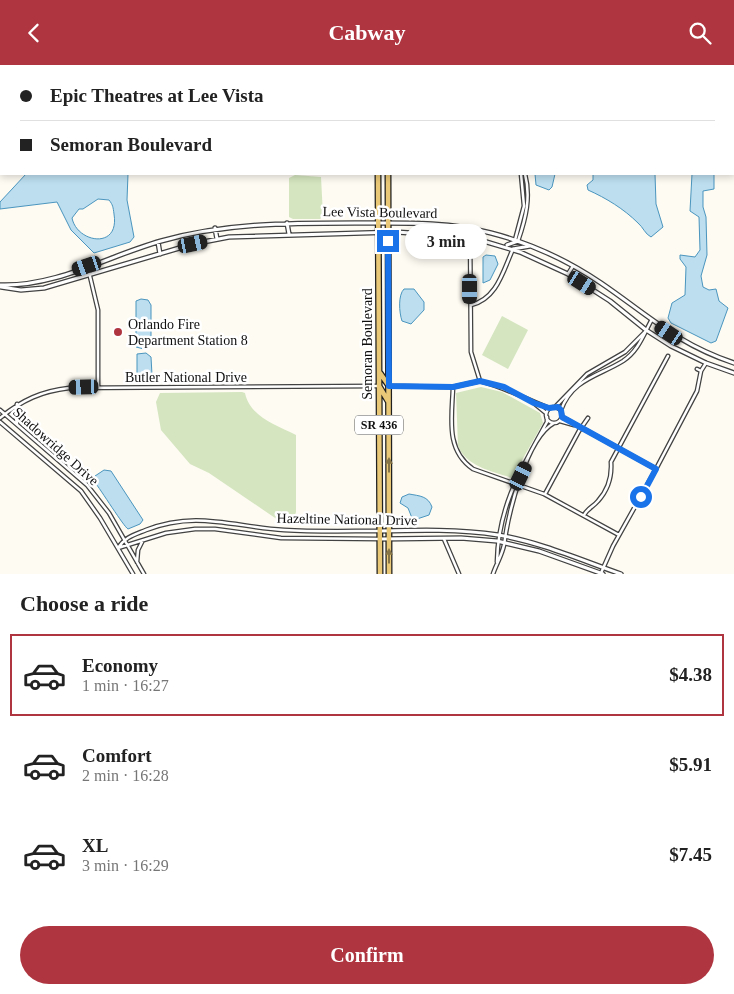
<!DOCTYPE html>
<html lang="en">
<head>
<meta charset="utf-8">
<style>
	body { margin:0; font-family:Georgia,serif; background:#f2f2f2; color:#222; height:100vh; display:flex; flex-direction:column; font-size:19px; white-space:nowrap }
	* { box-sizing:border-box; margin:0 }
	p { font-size:16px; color:#767676 }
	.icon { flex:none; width:28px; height:28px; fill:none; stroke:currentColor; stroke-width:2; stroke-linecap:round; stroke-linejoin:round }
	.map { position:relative; height:509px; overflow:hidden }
	.sheet { display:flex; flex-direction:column; background:#fff; flex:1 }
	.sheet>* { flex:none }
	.top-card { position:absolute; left:0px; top:0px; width:735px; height:110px; box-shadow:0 2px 8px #0003; display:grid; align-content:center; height:110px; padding:0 20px; background:#fff }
	.end { position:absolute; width:22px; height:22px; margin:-11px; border:6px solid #1a73e8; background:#fff; box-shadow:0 0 0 2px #fff }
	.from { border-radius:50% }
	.bubble { position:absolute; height:35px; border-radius:18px; background:#fff; box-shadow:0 2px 8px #0003; font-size:16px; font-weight:700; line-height:35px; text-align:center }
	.car { position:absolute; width:15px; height:30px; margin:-15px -8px; border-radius:6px; box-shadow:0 0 4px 1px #0007; background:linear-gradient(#222 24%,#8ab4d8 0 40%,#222 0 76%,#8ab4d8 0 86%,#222 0) }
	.top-card b { display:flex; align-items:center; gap:18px; height:48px; font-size:19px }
	.top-card b+b { border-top:1px solid #e0e0e0 }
	.top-card i { width:12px; height:12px; background:#222 }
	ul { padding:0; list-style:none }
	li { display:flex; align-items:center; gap:15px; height:82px; margin:0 10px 8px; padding:0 10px; border:2px solid transparent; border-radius:0px }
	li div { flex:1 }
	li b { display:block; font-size:19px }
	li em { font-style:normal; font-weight:700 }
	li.current { border-color:#af3641 }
	li>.icon { width:45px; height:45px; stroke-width:1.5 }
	h2 { padding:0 20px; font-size:22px; line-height:60px }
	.cta { display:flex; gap:10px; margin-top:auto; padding:10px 20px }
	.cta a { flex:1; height:58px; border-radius:30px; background:#af3641; color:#fff; font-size:20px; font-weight:700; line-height:58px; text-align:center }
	header { display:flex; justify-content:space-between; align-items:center; height:65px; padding:0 20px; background:#af3641; color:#fff; font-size:22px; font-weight:700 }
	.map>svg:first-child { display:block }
	.green { fill:#d4e5bf }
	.forest { fill:#b9d3a0 }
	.water { fill:#bcdeef; stroke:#4b95be; fill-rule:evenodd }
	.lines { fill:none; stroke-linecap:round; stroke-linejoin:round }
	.minor-casing { stroke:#424242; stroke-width:5 }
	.tertiary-casing { stroke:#424242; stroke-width:5.5 }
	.primary-casing { stroke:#202020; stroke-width:7 }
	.minor { stroke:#fff; stroke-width:2.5 }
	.tertiary { stroke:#fff; stroke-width:3 }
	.primary { stroke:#e9c877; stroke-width:4.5 }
	.oneway { fill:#877548 }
	.route { stroke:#1a73e8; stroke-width:6 }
	.poi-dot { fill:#af3641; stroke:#fff; stroke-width:2 }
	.labels { text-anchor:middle; stroke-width:5; stroke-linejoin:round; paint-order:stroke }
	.shield { fill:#fff; stroke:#575757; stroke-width:1 }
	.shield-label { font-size:12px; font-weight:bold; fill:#0f0f0f }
	.street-label { font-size:14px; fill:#0f0f0f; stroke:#fff }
	.poi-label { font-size:14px; fill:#0f0f0f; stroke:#fff; text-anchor:start }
</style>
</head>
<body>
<header><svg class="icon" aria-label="back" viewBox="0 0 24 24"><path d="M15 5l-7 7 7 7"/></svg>Cabway<svg class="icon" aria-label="search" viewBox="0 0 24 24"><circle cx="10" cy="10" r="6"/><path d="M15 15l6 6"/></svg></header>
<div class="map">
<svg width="734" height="509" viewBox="0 0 734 509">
	<rect width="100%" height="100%" fill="#fdfbf2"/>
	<path class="green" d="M295 110 321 112 323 151 320 154H293L289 152V113Z
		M502 251 528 265 508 304 482 290Z
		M481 322 502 327 540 348 543 358 512 413C492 406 467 402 458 381L456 328Z
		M242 327 245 328C250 352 276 360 296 370V447L294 453 284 459 209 408 190 399 161 365 156 337 160 328Z"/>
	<path class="forest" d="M40 0H233L41 1Z"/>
	<path class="water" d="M26 109H128L127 135 134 172 130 177 94 188 71 165 57 137 0 144V137ZM98 134 109 135C113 140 113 142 114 149 120 185 77 178 72 153L79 144H83Z
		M535 109H555L552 122 549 125 536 120Z
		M593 109H655L656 139 663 162 651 172C645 169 643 162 638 158 624 144 606 133 588 125L587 120 593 115Z
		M692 109H714V124L703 126V142L706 152 707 190 701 211 703 222 709 225 716 224 719 236 728 243 716 276 711 278 671 258 668 253 672 238 685 230 686 202 680 194V190L695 192 700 185 699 152 690 146Z
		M486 190 495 191 498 199 490 215 483 218V192Z
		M404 224H414L424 237V245L411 259 402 256C399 247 398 230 404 224Z
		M141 234 148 235 151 240V280L144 284 136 282V236Z
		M146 288 151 292 152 310 140 312 137 310V289Z
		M104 405 111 406 143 455 140 459 128 464C124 462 101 425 94 416L95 411Z
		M409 429C420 431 428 431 432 442L429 450 417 454 412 453 408 443 400 438 402 432Z"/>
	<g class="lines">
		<defs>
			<path id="minor" d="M685 0 686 1
				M435 1 438 0
				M508 1V0
				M512 1V0
				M526 1V0
				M470 163 471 287 480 316
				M515 175 524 141 521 109
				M518 176C526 153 531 132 525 109
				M88 203 98 245V322
				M568 209 573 201
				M471 240C497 234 503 206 513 184
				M697 304 701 306 706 298
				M480 316C504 322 526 334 549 343
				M389 321 453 322 480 316
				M453 322C452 352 445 385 473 404L544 429 619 470
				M17 339 15 349 17 358
				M535 339 546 348
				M546 350a8 8 0 1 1 16 0a8 8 0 1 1-16 0Z
				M555 342 587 309 625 287 645 267
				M0 345 87 420 109 448 144 509
				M561 345C572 314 599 311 623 296 638 286 643 271 651 256
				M562 352 656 404 613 481 601 508
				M0 353C22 335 42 326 69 323L378 321
				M560 356 574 360
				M0 357 81 426 100 453 133 509
				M656 404 697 326 701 306
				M545 429 579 366 588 353
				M584 450C588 443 593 442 598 436 608 425 612 411 611 397L668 291
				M444 474 459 509
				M118 483C125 472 134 470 146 465 196 445 234 462 284 465 316 467 348 466 379 466
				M118 483 166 468 195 464H215L281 473 380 474
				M137 497 138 485 142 477
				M497 497C498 442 521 404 547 357V352
				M493 509C496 500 502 490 504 480 508 450 526 373 554 358"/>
			<path id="tertiary" d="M287 158 289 169
				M215 163 217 174
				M158 177 160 189
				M507 180 518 176
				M513 184 530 181
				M0 220C56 222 108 191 161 176 225 158 289 158 355 158 400 158 447 156 491 168 530 178 567 195 601 218 648 250 677 279 734 298
				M1 222 21 225 44 223 193 179 229 172 396 167 470 172 520 187 568 209 610 236 646 265 671 281 706 298 734 308
				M379 466C419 465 459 464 498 470 540 477 581 495 621 509
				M380 474 461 473 497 476 539 486 603 509"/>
			<path id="primary" d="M382 0 383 1
				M388 0V1
				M378 1V0
				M378 109 380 509
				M388 109 389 509
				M380 308 389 321
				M379 321 388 336"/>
		</defs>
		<use href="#minor" class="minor-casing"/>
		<use href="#tertiary" class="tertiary-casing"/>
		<use href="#primary" class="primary-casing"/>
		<use href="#minor" class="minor"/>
		<use href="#tertiary" class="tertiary"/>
		<use href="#primary" class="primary"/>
	</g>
	<defs><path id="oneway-solid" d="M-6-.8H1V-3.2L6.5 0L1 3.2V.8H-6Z" transform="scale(1.25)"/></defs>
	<g class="oneway">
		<use href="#oneway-solid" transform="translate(389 400) rotate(-90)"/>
		<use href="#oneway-solid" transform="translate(389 491) rotate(-90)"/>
	</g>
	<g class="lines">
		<path class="route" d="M388 176 389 321 453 322 480 316 504 322 534 338 549 343 558 342 561 345 562 352 656 404 641 432"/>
	</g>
	<circle class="poi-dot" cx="118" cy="267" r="5"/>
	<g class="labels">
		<rect class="shield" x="355" y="350.5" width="48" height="19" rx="4"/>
		<g class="shield-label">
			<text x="379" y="364">SR 436</text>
		</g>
		<g class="street-label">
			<text transform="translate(380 147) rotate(1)" y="5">Lee Vista Boulevard</text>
			<text transform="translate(367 279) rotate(-90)" y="5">Semoran Boulevard</text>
			<text x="186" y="317">Butler National Drive</text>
			<text transform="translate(56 381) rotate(42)" y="5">Shadowridge Drive</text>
			<text transform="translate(347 454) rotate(1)" y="5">Hazeltine National Drive</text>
		</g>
		<g class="poi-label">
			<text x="128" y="264">Orlando Fire<tspan x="128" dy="16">Department Station 8</tspan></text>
		</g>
	</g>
</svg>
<i class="end from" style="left:641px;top:432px"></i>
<i class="end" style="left:388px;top:176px"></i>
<div class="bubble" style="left:405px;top:159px;width:82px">3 min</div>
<i class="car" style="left:193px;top:179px;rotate:78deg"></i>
<i class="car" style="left:87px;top:201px;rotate:251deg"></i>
<i class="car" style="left:582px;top:218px;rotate:122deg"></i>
<i class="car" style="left:470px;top:224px;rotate:180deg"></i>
<i class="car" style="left:669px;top:268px;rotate:304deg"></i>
<i class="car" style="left:84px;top:322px;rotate:268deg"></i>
<i class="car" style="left:521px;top:411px;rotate:26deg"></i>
<div class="top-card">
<b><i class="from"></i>Epic Theatres at Lee Vista</b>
<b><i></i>Semoran Boulevard</b>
</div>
</div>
<section class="sheet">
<h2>Choose a ride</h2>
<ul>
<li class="current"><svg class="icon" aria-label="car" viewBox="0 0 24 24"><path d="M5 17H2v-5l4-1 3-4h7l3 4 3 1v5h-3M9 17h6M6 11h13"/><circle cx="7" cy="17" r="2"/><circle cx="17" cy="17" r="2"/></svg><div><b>Economy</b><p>1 min · 16:27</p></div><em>$4.38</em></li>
<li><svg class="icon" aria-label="car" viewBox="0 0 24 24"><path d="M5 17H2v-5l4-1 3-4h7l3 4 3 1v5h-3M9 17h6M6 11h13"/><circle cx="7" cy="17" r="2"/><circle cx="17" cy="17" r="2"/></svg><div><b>Comfort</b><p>2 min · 16:28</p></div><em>$5.91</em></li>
<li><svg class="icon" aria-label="car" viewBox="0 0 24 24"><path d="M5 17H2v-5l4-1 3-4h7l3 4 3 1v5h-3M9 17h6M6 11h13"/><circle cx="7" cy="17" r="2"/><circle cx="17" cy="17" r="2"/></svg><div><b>XL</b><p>3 min · 16:29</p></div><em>$7.45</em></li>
</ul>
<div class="cta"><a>Confirm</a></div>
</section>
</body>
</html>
